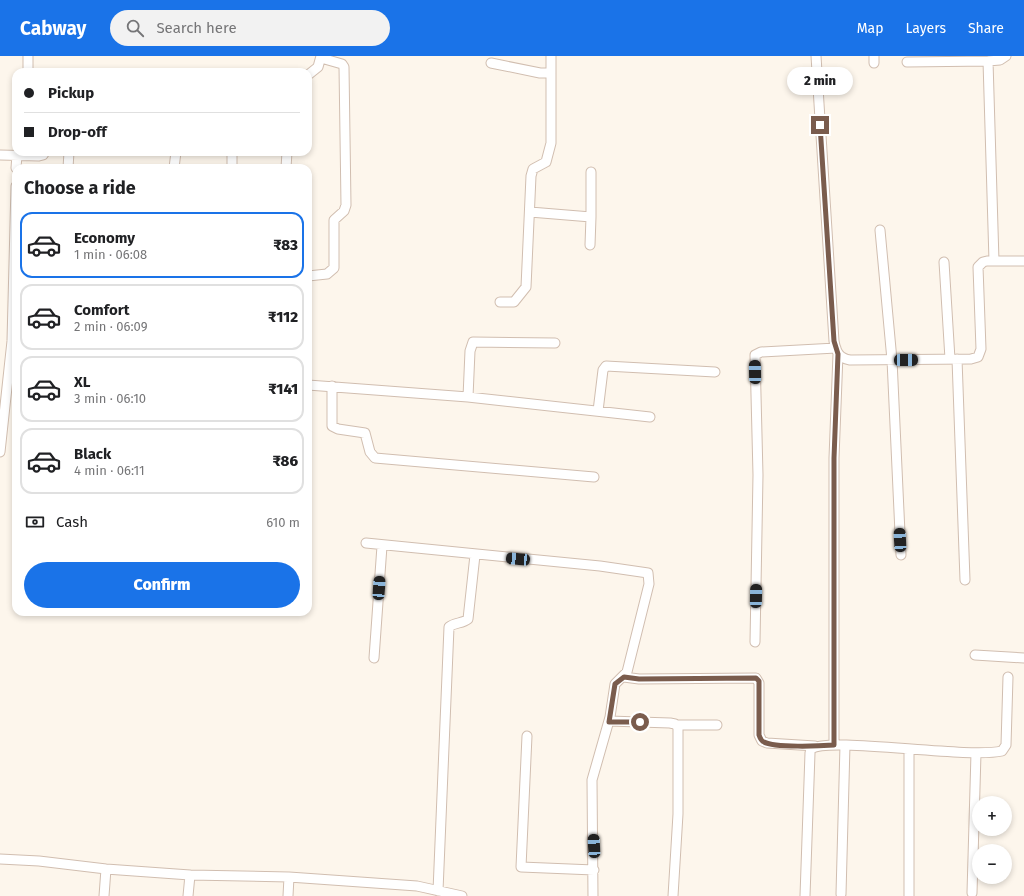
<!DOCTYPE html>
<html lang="en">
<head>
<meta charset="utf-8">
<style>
	body { margin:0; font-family:"Fira Sans",sans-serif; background:#f2f2f2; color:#202124; height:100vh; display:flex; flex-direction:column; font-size:15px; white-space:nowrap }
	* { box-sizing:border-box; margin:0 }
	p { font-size:13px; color:#757577 }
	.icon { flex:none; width:22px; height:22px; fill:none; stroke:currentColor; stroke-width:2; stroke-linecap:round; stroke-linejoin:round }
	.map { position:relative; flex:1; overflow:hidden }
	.details { position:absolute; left:12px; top:108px; width:300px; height:452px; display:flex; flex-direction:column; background:#fff; border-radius:12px; box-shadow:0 2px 6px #0003 }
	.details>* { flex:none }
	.hud { position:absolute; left:12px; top:12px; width:300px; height:88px; border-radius:12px; box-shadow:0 2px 6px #0003; display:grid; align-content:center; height:88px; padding:0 12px; background:#fff }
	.buttons { position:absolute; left:972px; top:740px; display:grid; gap:8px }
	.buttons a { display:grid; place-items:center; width:40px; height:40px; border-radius:50%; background:#fff; box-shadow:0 2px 6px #0003; font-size:20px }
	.end { position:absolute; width:18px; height:18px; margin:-9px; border:5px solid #7a5c4d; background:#fff; box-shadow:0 0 0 2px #fff }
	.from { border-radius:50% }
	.bubble { position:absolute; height:28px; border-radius:14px; background:#fff; box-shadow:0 2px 6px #0003; font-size:13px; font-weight:800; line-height:28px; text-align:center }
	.car { position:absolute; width:12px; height:24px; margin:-12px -6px; border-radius:5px; box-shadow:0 0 3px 1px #0007; background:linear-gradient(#222 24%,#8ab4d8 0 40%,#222 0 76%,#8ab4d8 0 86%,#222 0) }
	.hud b { display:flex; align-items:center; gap:14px; height:38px; font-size:15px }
	.hud b+b { border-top:1px solid #e0e0e0 }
	.hud i { width:10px; height:10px; background:#202124 }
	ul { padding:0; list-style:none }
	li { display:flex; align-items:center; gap:12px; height:66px; margin:0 8px 6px; padding:0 4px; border:2px solid #e0e0e0; border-radius:12px }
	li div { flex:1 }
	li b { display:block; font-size:15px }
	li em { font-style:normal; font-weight:800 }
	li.current { border-color:#1a73e8 }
	li>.icon { width:36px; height:36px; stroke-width:1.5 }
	h2 { padding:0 12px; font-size:18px; line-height:48px }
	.pay { display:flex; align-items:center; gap:10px; height:44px; padding:0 12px; font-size:15px }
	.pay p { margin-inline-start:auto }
	.primary-button { display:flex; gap:8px; margin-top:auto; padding:8px 12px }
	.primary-button a { flex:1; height:46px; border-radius:24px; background:#1a73e8; color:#fff; font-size:16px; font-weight:800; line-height:46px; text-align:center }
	header { display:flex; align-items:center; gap:24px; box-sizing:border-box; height:56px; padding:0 20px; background:#1a73e8; color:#fff }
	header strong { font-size:19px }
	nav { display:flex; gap:22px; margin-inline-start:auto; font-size:14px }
	.search { width:280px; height:36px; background:#f2f2f2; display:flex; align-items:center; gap:10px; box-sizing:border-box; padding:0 14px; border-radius:22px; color:#757577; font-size:15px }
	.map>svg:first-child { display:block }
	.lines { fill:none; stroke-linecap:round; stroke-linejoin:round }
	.minor-casing { stroke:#d1beb0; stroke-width:11 }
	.minor { stroke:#fff; stroke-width:9 }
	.route { stroke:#7a5c4d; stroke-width:5 }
</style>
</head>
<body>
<header>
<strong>Cabway</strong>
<div class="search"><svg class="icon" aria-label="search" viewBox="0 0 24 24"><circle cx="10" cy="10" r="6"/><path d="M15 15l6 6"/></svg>Search here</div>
<nav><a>Map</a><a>Layers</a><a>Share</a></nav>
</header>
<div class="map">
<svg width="1024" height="840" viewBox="0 0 1024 840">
	<rect width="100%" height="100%" fill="#fdf6ec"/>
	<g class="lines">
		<defs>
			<path id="minor" d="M816 0 834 285C836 296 839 302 850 304L971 303 978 301 981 293 978 211 983 206 987 205H1024
				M874 0V7
				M988 5 994 205
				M907 6 988 5 1000 4 1006 0
				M491 7 540 17H551
				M28 16V0
				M308 19 318 11 321 0
				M0 99 39 100 43 99 45 96
				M16 112 17 99
				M68 112 69 96
				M174 112 176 96
				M232 112V96
				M286 112 287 96
				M530 156 591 161V116
				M880 174 892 304 901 499
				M590 189 591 161
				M944 206 950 303
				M308 220 327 218 334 212V164L344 155 346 149 344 11 342 8 321 2
				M500 246H514L526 231 531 120 533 113 546 106 551 87V0
				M957 303 965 524
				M308 329 468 341 650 361
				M332 330V370L338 373 365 377 370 396 375 402 594 421
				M468 341 470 295 473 286 555 287
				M598 355 603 314 606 310 715 316
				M0 396 12 285 16 130
				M366 487 600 510 648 517 649 528 627 616 615 628 610 661 592 724 593 840
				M755 586 758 419 755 299 761 296 836 292
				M975 599 1024 602
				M374 602 382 490
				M624 621 639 623 756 622 759 627V679L762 685 767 687 815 690
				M609 665 670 667 675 668 678 671V758L673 840
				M677 669H717
				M527 680 521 811 594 814
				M834 689V402L838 298
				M0 803 39 805 106 813 190 819
				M438 835 449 571C455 566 462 568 468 563L475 499
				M972 837 976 697
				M841 838 845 689
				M104 840 106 813
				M188 840 190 819 289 821 417 830 462 840
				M288 840 289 821
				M805 840 810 697 811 693C828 680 966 703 1002 695L1006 689 1008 621
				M909 840V693"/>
		</defs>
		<use href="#minor" class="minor-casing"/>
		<use href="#minor" class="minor"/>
	</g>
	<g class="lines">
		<path class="route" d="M640 666H609L615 628 624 621 639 623 756 622 759 625V679C760 682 761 685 764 686 774 692 821 690 834 689V402L838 298 834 285 820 69"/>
	</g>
</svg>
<div class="buttons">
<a>+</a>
<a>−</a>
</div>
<i class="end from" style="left:640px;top:666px"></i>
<i class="end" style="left:820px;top:69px"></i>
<div class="bubble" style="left:787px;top:11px;width:66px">2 min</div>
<i class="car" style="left:906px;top:304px;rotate:89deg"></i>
<i class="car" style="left:755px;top:316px;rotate:359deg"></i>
<i class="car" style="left:900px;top:484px;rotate:357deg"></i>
<i class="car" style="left:518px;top:503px;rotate:275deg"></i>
<i class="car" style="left:379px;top:532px;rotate:4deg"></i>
<i class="car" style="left:756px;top:540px;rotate:1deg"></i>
<i class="car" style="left:594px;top:790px;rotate:357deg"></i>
<div class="hud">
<b><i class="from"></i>Pickup</b>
<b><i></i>Drop-off</b>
</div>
<section class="details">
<h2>Choose a ride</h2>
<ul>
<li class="current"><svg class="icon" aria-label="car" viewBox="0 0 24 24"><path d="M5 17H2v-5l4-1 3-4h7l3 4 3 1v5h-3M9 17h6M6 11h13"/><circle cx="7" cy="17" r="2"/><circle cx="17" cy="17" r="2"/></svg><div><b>Economy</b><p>1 min · 06:08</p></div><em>₹83</em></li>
<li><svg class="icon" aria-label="car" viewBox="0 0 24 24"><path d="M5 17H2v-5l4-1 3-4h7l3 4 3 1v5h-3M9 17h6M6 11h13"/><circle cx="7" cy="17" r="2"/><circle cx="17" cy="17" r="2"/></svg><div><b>Comfort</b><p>2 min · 06:09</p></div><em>₹112</em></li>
<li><svg class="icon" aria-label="car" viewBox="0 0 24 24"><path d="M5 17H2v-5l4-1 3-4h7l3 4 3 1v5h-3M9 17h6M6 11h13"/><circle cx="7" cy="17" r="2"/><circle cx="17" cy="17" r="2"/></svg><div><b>XL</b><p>3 min · 06:10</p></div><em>₹141</em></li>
<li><svg class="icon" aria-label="car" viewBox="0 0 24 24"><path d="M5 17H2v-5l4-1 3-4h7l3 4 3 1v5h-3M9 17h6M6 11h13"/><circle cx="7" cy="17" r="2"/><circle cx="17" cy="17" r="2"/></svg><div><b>Black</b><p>4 min · 06:11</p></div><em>₹86</em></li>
</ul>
<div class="pay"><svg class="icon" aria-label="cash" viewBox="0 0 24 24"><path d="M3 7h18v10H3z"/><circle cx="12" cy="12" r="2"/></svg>Cash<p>610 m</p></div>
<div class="primary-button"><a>Confirm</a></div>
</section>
</div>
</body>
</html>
